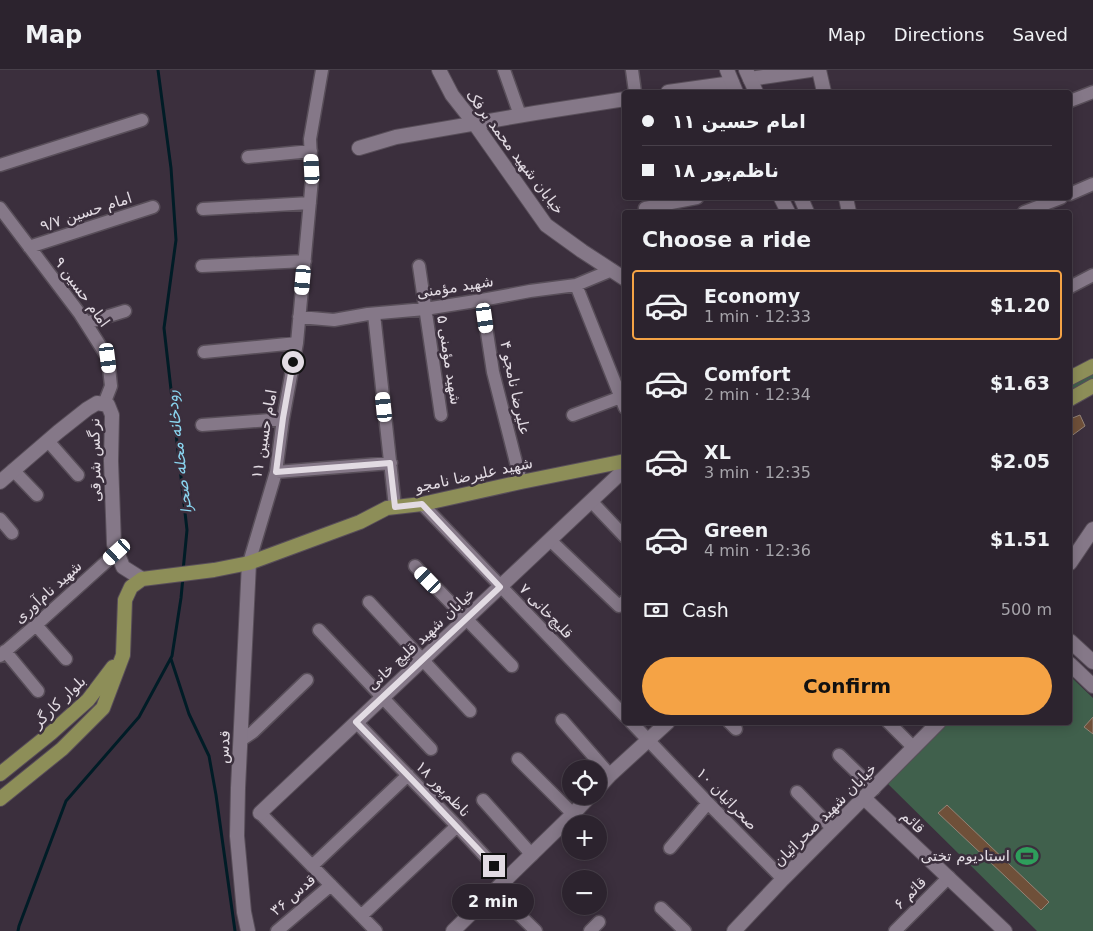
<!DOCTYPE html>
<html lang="en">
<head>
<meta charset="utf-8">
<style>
	body { margin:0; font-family:"DejaVu Sans",Vazirmatn,sans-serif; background:#342b36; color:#f1f3f6; height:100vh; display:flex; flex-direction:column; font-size:19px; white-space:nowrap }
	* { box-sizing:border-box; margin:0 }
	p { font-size:16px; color:#a6a4aa }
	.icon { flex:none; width:28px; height:28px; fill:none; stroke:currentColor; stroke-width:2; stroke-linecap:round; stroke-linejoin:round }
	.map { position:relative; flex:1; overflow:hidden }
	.panel { position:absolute; left:622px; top:140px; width:450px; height:515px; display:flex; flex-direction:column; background:#2c232e; border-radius:5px; box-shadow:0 2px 12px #0003,0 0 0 1px #48404a }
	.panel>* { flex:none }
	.banner { position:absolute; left:622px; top:20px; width:450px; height:110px; border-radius:5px; box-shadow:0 2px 12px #0003,0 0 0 1px #48404a; display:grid; align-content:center; height:110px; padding:0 20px; background:#2c232e }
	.controls { position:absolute; left:562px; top:690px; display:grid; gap:10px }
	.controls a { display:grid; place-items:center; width:45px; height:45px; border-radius:50%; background:#2c232e; box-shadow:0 2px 12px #0003,0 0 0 1px #48404a; font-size:25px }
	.end { position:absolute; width:22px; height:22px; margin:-11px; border:6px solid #e2dbe3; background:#111; box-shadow:0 0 0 2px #111 }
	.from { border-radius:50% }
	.bubble { position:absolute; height:35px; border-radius:18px; background:#2c232e; box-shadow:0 2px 12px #0003,0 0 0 1px #48404a; font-size:16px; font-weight:800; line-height:35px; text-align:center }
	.car { position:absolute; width:15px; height:30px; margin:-15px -8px; border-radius:6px; box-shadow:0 0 4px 1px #0007; background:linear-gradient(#fff 24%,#345 0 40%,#fff 0 76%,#345 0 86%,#fff 0) }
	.banner b { display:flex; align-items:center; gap:18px; height:48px; font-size:19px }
	.banner b+b { border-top:1px solid #48404a }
	.banner i { width:12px; height:12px; background:#f1f3f6 }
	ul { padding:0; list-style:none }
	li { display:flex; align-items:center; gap:15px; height:70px; margin:0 10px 8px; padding:0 10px; border:2px solid transparent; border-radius:5px }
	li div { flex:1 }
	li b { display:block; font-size:19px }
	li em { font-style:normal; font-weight:800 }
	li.selected { border-color:#f5a345 }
	li>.icon { width:45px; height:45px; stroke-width:1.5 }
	h2 { padding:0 20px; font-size:22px; line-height:60px }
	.pay { display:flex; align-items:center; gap:12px; height:55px; padding:0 20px; font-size:19px }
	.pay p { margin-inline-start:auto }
	.button { display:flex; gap:10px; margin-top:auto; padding:10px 20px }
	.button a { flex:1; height:58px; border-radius:30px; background:#f5a345; color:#111; font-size:20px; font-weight:800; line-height:58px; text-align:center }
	header { display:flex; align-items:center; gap:30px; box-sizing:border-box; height:70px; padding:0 25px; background:#2c232e; border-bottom:1px solid #48404a }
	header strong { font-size:24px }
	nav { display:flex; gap:28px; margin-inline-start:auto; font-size:18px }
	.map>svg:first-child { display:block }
	.green { fill:#40604c }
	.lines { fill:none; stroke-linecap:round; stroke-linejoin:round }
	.stream { stroke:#001c26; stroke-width:3 }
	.building { fill:#6f5039; stroke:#948376 }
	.minor-casing { stroke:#584e59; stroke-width:15 }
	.tertiary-casing { stroke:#584e59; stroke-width:16 }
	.secondary-casing { stroke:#584e59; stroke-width:16 }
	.primary-casing { stroke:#584e59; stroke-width:16 }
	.minor { stroke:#857888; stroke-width:12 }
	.tertiary { stroke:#857888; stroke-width:14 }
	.secondary { stroke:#857888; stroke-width:14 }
	.primary { stroke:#8d8e58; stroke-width:14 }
	.route { stroke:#e2dbe3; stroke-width:6 }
	.labels { text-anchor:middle; stroke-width:5; stroke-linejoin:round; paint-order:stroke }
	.street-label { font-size:15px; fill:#e2dbe3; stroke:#3b2f3d }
	.poi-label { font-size:15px; fill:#e2dbe3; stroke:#3b2f3d; text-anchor:end }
	.water-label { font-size:16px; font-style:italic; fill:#8ad6f1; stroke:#3b2f3d }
</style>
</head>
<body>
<header>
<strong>Map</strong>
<nav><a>Map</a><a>Directions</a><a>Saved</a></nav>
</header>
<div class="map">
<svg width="1093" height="861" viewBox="0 0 1093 861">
	<rect width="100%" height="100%" fill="#3b2f3d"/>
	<path class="green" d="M1093 303V311L1070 323V316Z
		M1070 606 1093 628V861H1037L885 711 943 653 1070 652Z"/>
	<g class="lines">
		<path class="stream" d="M158 0 171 98 176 170 164 258 187 460 183 501
			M171 589 189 644 209 686 216 725 235 861
			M18 861 19 856 66 731 139 647 172 586 181 528 183 507"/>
	</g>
	<path class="building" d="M1080 345 1085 356 1070 367V349Z
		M1093 647V664L1084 657Z
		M947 735 1049 832 1041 840 938 743Z"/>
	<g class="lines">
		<defs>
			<path id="minor" d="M504 0 520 45
				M632 0 635 22
				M1070 31 1093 22
				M248 87 311 81
				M0 95 142 50
				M1070 124 1093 114
				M0 138 80 244 108 288 111 316 104 334
				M203 139 310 133
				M646 142 645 138 697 128
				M1024 142 1061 128
				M29 177 153 137
				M202 196 305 191
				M419 196 441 345
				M576 215 625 338
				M1070 217 1093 205
				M482 230 493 302 521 412
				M374 244 395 437
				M299 247 334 250 368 244 425 239 482 230 530 221 576 215 612 200
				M86 253 125 241
				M204 282 297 273
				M573 345 621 327
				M202 355 283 349
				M48 371 78 405
				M13 400 37 425
				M276 402 391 393
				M591 431 625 467
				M422 434 625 646
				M0 449 12 463
				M550 470 619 536 625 531
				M249 493 276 402 283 349 297 273 312 109 310 69 322 0
				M415 496 512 596
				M369 532 470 641
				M36 555 66 589
				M319 560 431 679
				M5 581 38 621
				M0 586 36 555 117 482
				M562 650 610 705
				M356 652 457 756 507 810
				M631 652 708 733 783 809
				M729 652 736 659
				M888 652 914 678
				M241 670 253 662 307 610
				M839 685 874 719
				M518 689 573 744
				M797 722 833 759
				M483 730 532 785
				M260 743 376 861
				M670 778 708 733
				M312 796 408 705
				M495 821 536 861
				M661 838 685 861
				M361 846 457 756
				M277 861 331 815
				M590 861 599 852
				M895 861 949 807"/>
			<path id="tertiary" d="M439 0 452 25 474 53 546 155 582 181 625 209
				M819 0 824 22
				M750 9 810 0
				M668 22 732 13
				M359 78 396 67 535 43 625 29
				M846 128 849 142
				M0 412 58 362 87 339 97 333 108 335 112 345 111 391 114 474 123 497 142 509
				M1070 493 1093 459
				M599 717 610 705 668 652
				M864 728 1005 861
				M260 743 625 399
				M453 861 573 744 590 726"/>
			<path id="secondary" d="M727 0 736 22
				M746 0 756 22
				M781 128 788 142
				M801 128 807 142
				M1070 571 1093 592
				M1070 594 1093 616
				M248 861 244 842 237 766 238 718 249 493
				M734 861 783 809 939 652"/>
			<path id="primary" d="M1070 308 1093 296
				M1070 329 1093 316
				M0 704 51 663 88 630 113 597
				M0 729 62 679 103 638 123 585 125 530 131 517 142 509 214 500 249 493 360 452 387 438 422 434 521 412 625 391"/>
		</defs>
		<use href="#minor" class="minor-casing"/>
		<use href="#tertiary" class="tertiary-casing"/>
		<use href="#secondary" class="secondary-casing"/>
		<use href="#primary" class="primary-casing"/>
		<use href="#minor" class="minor"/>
		<use href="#tertiary" class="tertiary"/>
		<use href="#secondary" class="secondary"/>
		<use href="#primary" class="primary"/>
	</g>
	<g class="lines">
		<path class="route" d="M293 292 283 348 276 402 390 393 395 437 422 434 500 517 356 652 420 718 494 796"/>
	</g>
	<defs>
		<symbol id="stadium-bare" viewBox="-9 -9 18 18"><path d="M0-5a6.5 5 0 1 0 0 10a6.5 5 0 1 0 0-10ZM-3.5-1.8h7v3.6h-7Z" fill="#2e9e5b" stroke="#3b2f3d" stroke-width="2.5" paint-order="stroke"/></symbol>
	</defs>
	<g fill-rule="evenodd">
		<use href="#stadium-bare" x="1011" y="770" width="32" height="32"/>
	</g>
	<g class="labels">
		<g class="street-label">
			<text transform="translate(515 82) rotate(53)" y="5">خیابان شهید محمد برفک</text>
			<text transform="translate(86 142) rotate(-18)" y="5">امام حسین ۹/۷</text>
			<text transform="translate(455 217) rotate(-9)" y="5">شهید مؤمنی</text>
			<text transform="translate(82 222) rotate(54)" y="5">امام حسین ۹</text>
			<text transform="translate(449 290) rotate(81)" y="5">شهید مؤمنی ۵</text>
			<text transform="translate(515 318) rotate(78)" y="5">علیرضا نامجو ۴</text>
			<text transform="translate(264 364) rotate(-80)" y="5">امام حسین ۱۱</text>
			<text transform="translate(95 390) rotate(-91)" y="5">نرگس شرقی</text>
			<text transform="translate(474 405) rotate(-12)" y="5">شهید علیرضا نامجو</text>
			<text transform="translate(48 522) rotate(-42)" y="5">شهید نام‌آوری</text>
			<text transform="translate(546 541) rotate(46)" y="5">قلیچ‌خانی ۷</text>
			<text transform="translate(421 569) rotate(-43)" y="5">خیابان شهید قلیچ خانی</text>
			<text transform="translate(59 632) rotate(-44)" y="5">بلوار کارگر</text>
			<text transform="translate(224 677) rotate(-87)" y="5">قدس</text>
			<text transform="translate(443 719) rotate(46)" y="5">ناظم‌پور ۱۸</text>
			<text transform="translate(727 729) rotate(46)" y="5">صحرائیان ۱۰</text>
			<text transform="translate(825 745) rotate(-45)" y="5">خیابان شهید صحرائیان</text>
			<text transform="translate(913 752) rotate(43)" y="5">قائم</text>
			<text transform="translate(910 823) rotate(-45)" y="5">قائم ۶</text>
			<text transform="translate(293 825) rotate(-41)" y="5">قدس ۳۶</text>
		</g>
		<g class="poi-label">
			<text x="1010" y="791">استادیوم تختی</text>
		</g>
		<g class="water-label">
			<text transform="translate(178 382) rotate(-97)" y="6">رودخانه محله صحرا</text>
		</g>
	</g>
</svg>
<div class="controls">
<a><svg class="icon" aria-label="locate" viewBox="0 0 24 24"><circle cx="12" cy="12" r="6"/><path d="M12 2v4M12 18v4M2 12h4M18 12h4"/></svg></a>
<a>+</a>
<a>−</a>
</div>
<i class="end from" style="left:293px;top:292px"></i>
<i class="end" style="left:494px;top:796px"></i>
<div class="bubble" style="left:452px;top:814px;width:82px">2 min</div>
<i class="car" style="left:312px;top:99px;rotate:357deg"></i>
<i class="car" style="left:303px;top:210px;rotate:185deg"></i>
<i class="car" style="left:485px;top:248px;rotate:172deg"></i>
<i class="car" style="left:108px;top:288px;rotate:173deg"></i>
<i class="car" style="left:384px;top:337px;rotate:354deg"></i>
<i class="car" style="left:117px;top:482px;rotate:228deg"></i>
<i class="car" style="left:428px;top:510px;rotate:316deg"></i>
<div class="banner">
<b><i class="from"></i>امام حسین ۱۱</b>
<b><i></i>ناظم‌پور ۱۸</b>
</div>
<section class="panel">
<h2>Choose a ride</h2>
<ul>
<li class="selected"><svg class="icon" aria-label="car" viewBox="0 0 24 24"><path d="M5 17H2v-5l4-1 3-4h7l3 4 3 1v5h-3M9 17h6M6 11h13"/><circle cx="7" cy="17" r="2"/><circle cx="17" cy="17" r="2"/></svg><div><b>Economy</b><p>1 min · 12:33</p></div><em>$1.20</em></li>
<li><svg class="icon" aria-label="car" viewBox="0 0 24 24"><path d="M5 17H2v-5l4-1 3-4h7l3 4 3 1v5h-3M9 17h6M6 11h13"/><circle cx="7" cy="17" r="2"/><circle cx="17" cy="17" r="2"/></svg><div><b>Comfort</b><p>2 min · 12:34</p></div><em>$1.63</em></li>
<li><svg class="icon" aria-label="car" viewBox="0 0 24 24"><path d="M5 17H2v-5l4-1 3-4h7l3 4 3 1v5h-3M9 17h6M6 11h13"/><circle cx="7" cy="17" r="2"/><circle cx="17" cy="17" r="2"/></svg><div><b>XL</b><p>3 min · 12:35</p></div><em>$2.05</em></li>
<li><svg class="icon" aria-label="car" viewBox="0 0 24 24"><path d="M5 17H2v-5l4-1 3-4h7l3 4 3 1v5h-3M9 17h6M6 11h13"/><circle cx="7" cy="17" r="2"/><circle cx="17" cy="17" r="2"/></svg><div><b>Green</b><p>4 min · 12:36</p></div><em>$1.51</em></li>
</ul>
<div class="pay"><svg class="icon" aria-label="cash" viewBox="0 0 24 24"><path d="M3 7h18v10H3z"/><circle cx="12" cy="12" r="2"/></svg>Cash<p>500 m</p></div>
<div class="button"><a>Confirm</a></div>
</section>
</div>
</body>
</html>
